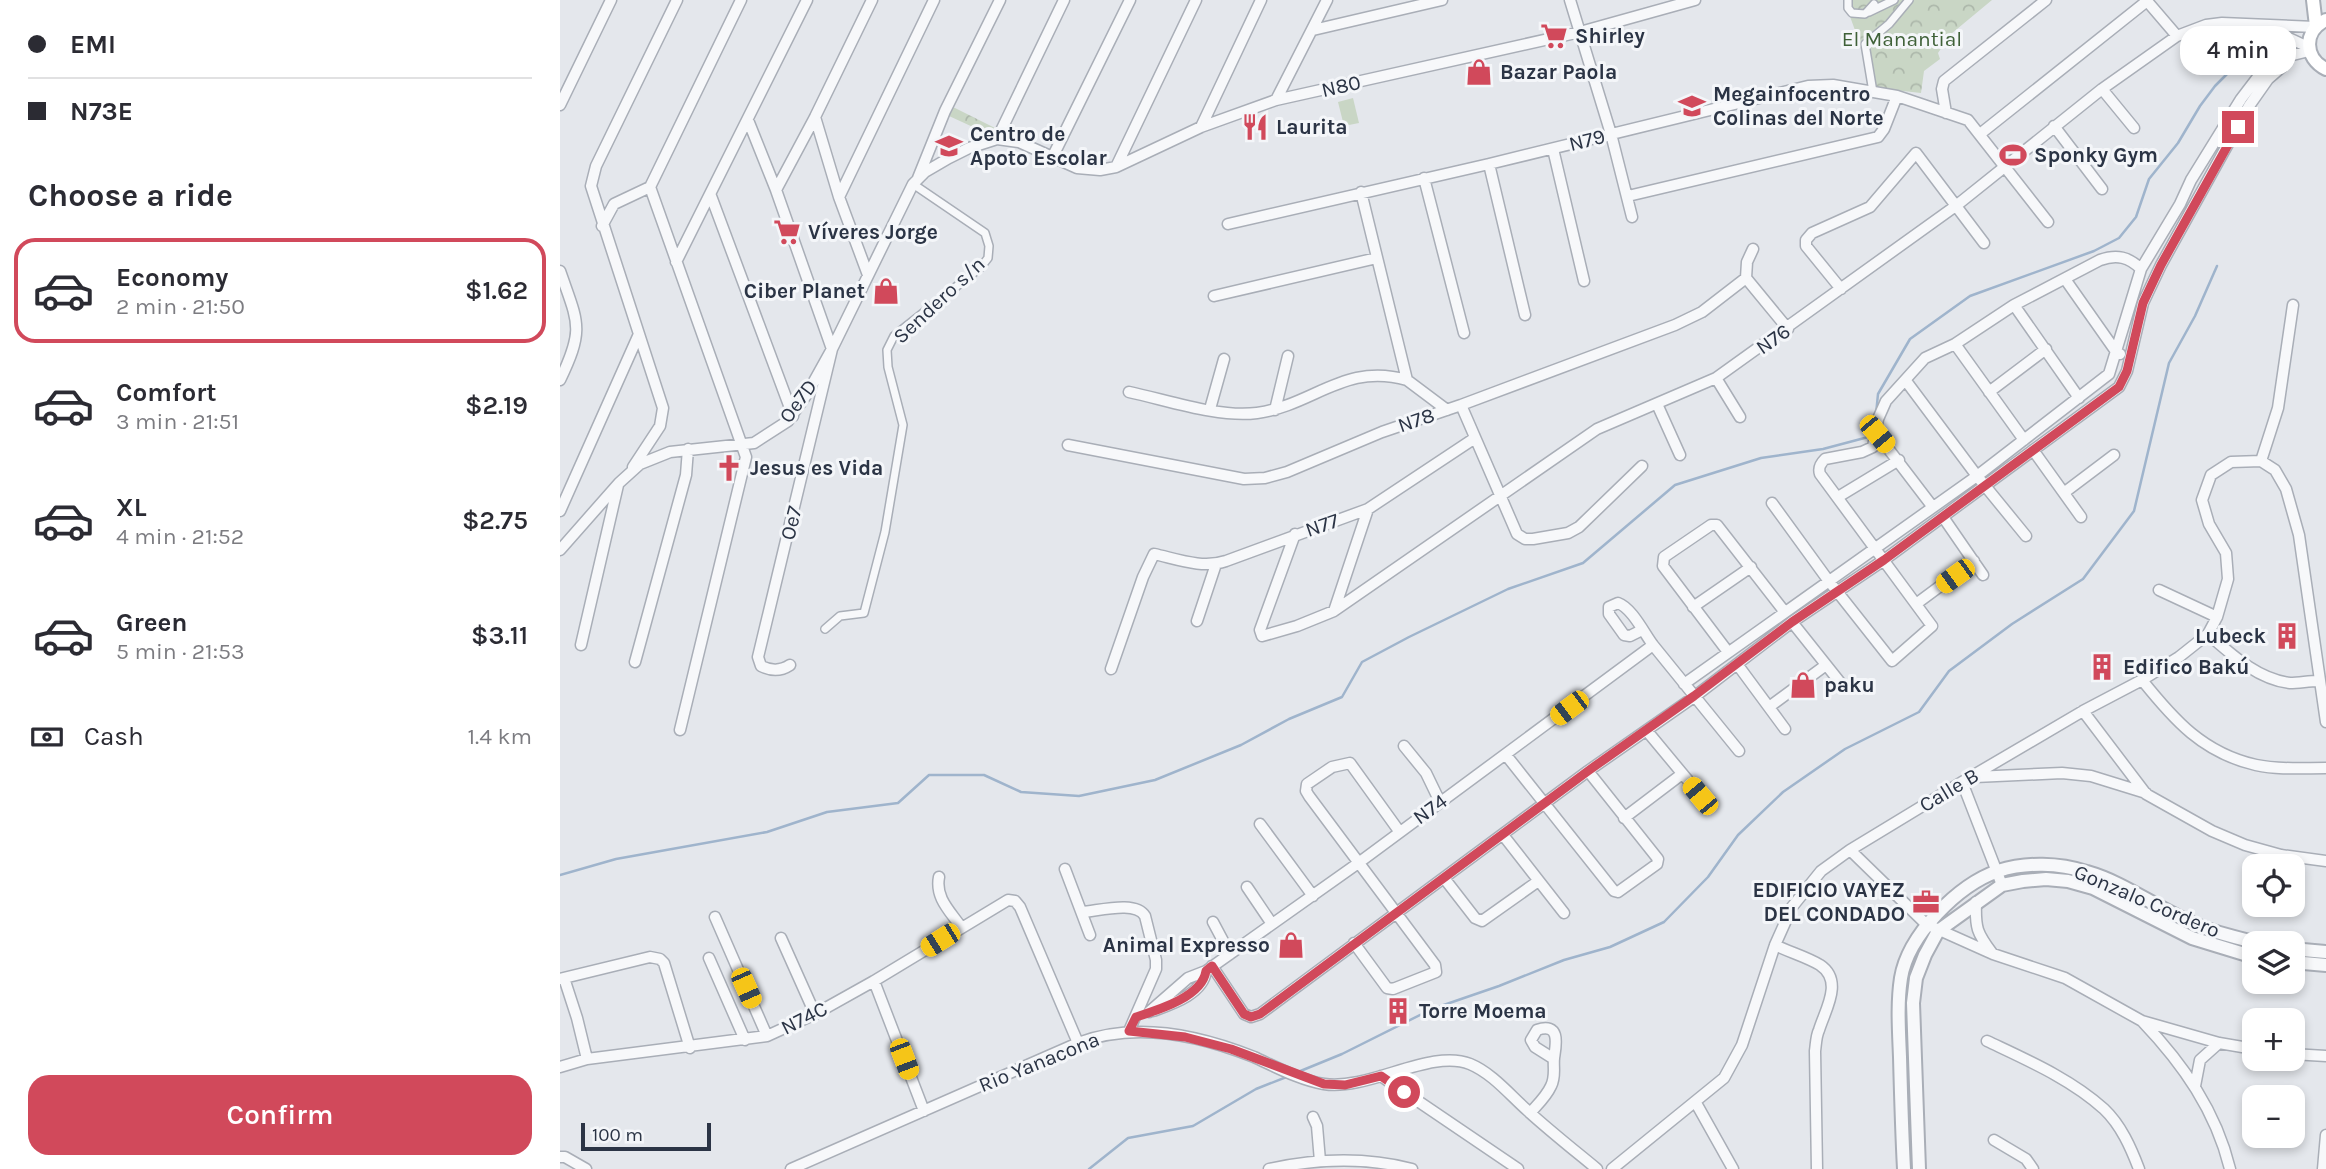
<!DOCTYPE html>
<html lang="en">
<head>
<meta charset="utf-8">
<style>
	body { margin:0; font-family:Karla,sans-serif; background:#f2f2f3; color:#2b2b33; height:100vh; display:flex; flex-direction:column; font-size:26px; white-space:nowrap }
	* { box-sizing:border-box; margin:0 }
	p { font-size:23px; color:#7c7c81 }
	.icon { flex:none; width:38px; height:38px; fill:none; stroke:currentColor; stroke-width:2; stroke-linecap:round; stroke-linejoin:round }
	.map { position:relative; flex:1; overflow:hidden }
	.side { display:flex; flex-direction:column; background:#fff; width:560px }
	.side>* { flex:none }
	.top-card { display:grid; align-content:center; height:154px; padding:0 28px; background:#fff }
	.fabs { position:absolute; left:1682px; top:854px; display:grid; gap:14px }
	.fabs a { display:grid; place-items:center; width:63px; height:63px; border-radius:14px; background:#fff; box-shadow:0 4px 10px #0003; font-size:35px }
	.scale { position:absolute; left:21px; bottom:18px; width:130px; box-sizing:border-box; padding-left:7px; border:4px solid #2b3445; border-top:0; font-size:19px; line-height:24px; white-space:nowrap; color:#2b3445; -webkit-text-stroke:5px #f4f6f9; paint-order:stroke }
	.end { position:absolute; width:32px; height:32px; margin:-16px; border:9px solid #d1495b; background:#fff; box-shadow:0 0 0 4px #fff }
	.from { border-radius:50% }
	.bubble { position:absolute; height:49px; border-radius:21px; background:#fff; box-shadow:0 4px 10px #0003; font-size:23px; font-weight:600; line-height:49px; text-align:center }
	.car { position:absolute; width:21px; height:42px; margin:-21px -10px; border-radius:9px; box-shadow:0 0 5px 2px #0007; background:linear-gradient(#f5c518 24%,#345 0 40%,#f5c518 0 76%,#345 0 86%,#f5c518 0) }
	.top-card b { display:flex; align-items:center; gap:24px; height:66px; font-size:26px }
	.top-card b+b { border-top:2px solid #e1e1e2 }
	.top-card i { width:18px; height:18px; background:#2b2b33 }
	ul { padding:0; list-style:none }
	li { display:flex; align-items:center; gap:21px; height:105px; margin:0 14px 10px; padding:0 14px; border:4px solid transparent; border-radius:21px }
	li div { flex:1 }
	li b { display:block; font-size:26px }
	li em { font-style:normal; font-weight:600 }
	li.selected { border-color:#d1495b }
	li>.icon { width:63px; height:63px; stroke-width:1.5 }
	h2 { padding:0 28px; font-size:32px; line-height:84px }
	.pay { display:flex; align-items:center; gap:18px; height:77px; padding:0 28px; font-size:26px }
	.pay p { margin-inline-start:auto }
	.cta { display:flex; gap:14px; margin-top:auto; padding:14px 28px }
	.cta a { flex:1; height:80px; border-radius:21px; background:#d1495b; color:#fff; font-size:28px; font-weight:600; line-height:80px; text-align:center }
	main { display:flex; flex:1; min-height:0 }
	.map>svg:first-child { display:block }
	.grass { fill:url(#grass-dots) }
	.park { fill:url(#park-crowns) }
	.pitch { fill:#c9d6c5 }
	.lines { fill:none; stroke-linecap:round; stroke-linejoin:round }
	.stream { stroke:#9fb4cc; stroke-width:2.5 }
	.pedestrian-casing { stroke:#a9aeb7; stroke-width:10 }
	.minor-casing { stroke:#a9aeb7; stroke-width:13 }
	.tertiary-casing { stroke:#a9aeb7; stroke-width:16 }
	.secondary-casing { stroke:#a9aeb7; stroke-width:16 }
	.pedestrian { stroke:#f7f8fa; stroke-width:7 }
	.minor { stroke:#f7f8fa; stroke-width:10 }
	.tertiary { stroke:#f7f8fa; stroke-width:12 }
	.secondary { stroke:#fff; stroke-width:12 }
	.route { stroke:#d1495b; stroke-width:9 }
	.labels { text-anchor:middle; stroke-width:6; stroke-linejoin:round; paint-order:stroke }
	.poi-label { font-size:21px; font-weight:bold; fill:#2b3445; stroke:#f4f6f9; text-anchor:start }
	.park-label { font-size:21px; fill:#3f6138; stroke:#f4f6f9 }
	.street-label { font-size:21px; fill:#2b3445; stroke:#f4f6f9 }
</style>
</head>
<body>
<main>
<section class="side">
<div class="top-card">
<b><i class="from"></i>EMI</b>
<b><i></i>N73E</b>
</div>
<h2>Choose a ride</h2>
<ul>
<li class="selected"><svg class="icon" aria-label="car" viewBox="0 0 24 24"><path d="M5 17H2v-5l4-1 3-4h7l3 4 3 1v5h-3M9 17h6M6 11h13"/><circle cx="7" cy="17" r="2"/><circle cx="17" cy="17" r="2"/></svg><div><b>Economy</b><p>2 min · 21:50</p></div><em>$1.62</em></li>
<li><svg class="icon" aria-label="car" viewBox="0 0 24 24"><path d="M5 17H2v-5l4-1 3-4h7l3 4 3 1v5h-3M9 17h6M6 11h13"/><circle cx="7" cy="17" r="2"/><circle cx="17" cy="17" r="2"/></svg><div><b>Comfort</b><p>3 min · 21:51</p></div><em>$2.19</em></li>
<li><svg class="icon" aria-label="car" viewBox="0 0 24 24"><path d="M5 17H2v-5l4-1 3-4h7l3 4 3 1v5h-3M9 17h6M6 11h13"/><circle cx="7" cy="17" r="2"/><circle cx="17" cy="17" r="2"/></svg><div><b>XL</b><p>4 min · 21:52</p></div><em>$2.75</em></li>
<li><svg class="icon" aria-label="car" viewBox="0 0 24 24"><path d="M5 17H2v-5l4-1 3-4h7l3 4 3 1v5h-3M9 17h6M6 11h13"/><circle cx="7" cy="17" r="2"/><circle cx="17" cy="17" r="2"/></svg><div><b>Green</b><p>5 min · 21:53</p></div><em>$3.11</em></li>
</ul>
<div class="pay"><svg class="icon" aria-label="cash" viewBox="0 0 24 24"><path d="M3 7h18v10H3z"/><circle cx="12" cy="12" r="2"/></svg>Cash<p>1.4 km</p></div>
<div class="cta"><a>Confirm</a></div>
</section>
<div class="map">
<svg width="1766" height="1169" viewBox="0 0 1766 1169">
	<defs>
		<pattern id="grass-dots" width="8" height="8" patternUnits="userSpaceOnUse" patternTransform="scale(1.75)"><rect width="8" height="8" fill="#c9d6c5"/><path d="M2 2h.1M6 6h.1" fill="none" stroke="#adb8ab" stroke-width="1.8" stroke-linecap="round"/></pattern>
		<pattern id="park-crowns" width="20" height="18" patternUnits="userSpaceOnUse" patternTransform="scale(1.75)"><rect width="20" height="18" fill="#c9d6c5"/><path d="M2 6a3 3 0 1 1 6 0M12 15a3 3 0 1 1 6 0" fill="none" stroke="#adb8ab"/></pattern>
	</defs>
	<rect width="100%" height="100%" fill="#e4e7ec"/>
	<path class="grass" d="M1364 936 1372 939 1354 975 1357 1169H1350L1343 1003 1346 978Z"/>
	<path class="park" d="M1284 0H1432L1391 34 1378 53 1380 59 1364 71 1361 93 1316 88Z
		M393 107 435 128 426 133 389 116Z"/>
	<path class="pitch" d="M793 98 799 123 784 126 778 102Z"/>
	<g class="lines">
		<path class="stream" d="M1316 414 1318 394 1350 339 1410 296 1534 251 1559 238 1576 217 1589 179 1618 143 1640 106 1655 86 1673 68 1697 52
			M0 875 56 859 207 832 267 812 338 803 369 775H424L461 792 519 796 595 780 681 745 729 719 782 697 802 662 849 637 948 589 1023 563 1115 485 1201 458 1263 449 1312 436
			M738 1072 782 1054 872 1009 939 986 1004 960 1050 947 1104 922 1148 877 1178 835 1223 792 1285 749 1359 712 1389 671 1452 624 1523 579 1574 511 1609 363 1635 316 1657 266
			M529 1169 568 1138 633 1126 696 1089 729 1076"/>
		<defs>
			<path id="pedestrian" d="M1288 0V8L1292 13 1305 14 1314 4
				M1309 12 1334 0
				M1313 92 1305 44 1329 24 1349 0
				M265 629 280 616 304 613 325 532 343 425 328 367 327 350 334 336 421 267 428 258 429 246 425 233 353 184"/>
			<path id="minor" d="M1010 0 1051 134 1072 217
				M1707 28 1748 47
				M753 30 882 0
				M1542 89 1574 128
				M716 100 767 0
				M0 105 51 0
				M1386 113 1382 89 1384 81 1486 0
				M255 117 279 197 308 275
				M188 120 216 190 272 349 198 657 201 666C211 671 221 671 230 665
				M1494 126 1542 189
				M641 127 701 0
				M1420 134 1587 1 1617 36
				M437 139 504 0
				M993 149 1024 281
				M493 156 570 0
				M929 164 965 315
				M556 167 636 0
				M358 178 385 111 440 0
				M864 178 904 333
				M90 187 186 457 120 730
				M216 190 255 117 312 0
				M801 192 847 380 887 410
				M151 196 233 416
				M1068 196 1318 137 1324 129 1337 96
				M279 197 374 0
				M668 224 929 164 1248 86 1273 85 1337 96 1408 120 1488 222
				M42 226 54 204 90 187 181 0
				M1193 249 1187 262 1186 278 1228 329
				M116 262 247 0
				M0 271C18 323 25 328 0 380
				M1505 279 1557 353 1560 354
				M1281 289 1246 246V240L1252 233 1310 207 1356 153 1424 243
				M654 296 817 258
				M1454 305 1519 398
				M1395 344 1464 440
				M1156 378 1180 417
				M1346 381 1417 476 1466 536
				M569 392C607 400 658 418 697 413 754 405 785 362 847 380
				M1429 392 1486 349
				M1097 404 1120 455
				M901 405 957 534 965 539H973L1008 533 1019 527 1082 466
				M650 409 664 359
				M715 410 728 356
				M1317 434 1372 506
				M508 445 684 479 705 478 727 472 822 432 901 405 1115 325 1142 312 1186 278
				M1473 450 1521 517
				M1701 461 1718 408 1733 305
				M73 467 100 426 103 408 31 186 36 166 117 0
				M1505 492 1554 455
				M1278 497 1339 460
				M1212 503 1268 580 1332 661 1372 626 1260 474C1258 468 1260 464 1265 459L1302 452 1313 447 1318 419 1326 401 1365 358 1395 344 1454 305 1540 260C1557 254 1569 257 1581 269
				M0 511 79 334
				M1383 517 1423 575
				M735 534 700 630 702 636 737 626 774 611 1037 429 1156 378 1397 205 1542 89 1617 36 1646 25 1662 23 1755 27
				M0 550 59 483 80 464 110 452 194 443 228 421 247 394 272 349 353 184 365 172 389 158 409 148 437 139 459 142 517 168 540 170 556 167 641 127 716 100 1020 32 1135 0
				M1599 590 1657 617
				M1356 604 1414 561
				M1133 607 1191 567
				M774 611 808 509
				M637 621 656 564
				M1232 622 1283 686
				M1082 630 1070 636 1064 635 1049 614V607L1058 603C1072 608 1084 633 1093 645L1179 751
				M1648 634C1671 654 1697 679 1730 683 1739 683 1749 681 1758 681
				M21 645 58 485
				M1168 652 1103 566 1104 557 1151 525H1157L1224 611
				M75 662 126 475 128 449
				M1177 664 1225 729
				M551 669 583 577 594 554C617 559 642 569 666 561L808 509 915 438
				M1582 680C1614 720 1643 753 1696 765 1719 770 1743 768 1766 768
				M1124 684 1417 476 1549 374 1581 269 1620 204 1631 180 1681 99 1707 65 1716 59 1749 51
				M1209 707 1266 665
				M1523 711 1586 794 1652 831 1685 845 1721 855 1766 861
				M1087 731 1141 796
				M844 746 866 773 880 802
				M946 755 1054 891 1058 892 1097 864 1098 859 1028 771
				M1415 777 1502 773 1531 776 1586 793
				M1402 782 1442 885
				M1064 818 1122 774
				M700 824 753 896
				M943 835 1004 913
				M1290 850 1366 924 1433 954 1505 978 1582 1021 1659 1043 1694 1049
				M505 869 530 935
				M379 877C375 898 390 911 401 927
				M884 878 915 918 922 921 977 882
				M687 887 712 924
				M1416 902C1415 928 1417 933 1432 953
				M522 912C538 911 576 900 585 916L596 960V969L569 1031
				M155 917 207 1036
				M653 922 670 954
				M221 938 255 1014
				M794 943 827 988 833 989 876 972 875 965 749 796 746 791 747 784 772 767 790 763 839 831
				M1215 945C1229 952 1247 957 1260 965 1284 981 1265 1010 1259 1030 1256 1036 1256 1044 1255 1051L1257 1169
				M149 958 185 1040
				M652 966 684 1014 691 1017 700 1014 1028 771 1134 697 1232 622 1324 560 1559 387 1567 371 1583 303 1601 265 1689 106 1708 79 1723 66 1729 55
				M4 978 17 1018 27 1059
				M0 979 90 957 100 959 104 963 130 1048
				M314 981 364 1111
				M593 1011C612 1004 643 994 646 971
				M589 1012 628 978 646 971 797 864 1093 645
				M1582 1021C1623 1064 1656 1111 1670 1169
				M1427 1041C1467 1060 1511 1079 1544 1109 1561 1125 1571 1148 1579 1169
				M1732 1054 1766 1056
				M0 1067 27 1059 207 1036 255 1014 314 981 448 900 455 901 460 907 518 1043
				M821 1076 958 1169
				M1635 1086 1640 1060 1659 1043
				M1136 1103 1173 1169
				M970 1113C978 1104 986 1097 991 1086 996 1076 993 1068 994 1058 996 1045 1001 1022 977 1030L971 1040 975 1047 994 1059
				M753 1117 757 1126 760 1161
				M1434 1140 1466 1159 1473 1169
				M0 1157H5L26 1169
				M231 1169 518 1043C575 1021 639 1035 694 1057 716 1067 740 1080 764 1084 809 1091 871 1048 910 1064 932 1073 950 1095 968 1111 990 1131 1014 1150 1037 1169
				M709 1169C755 1159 806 1157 852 1169
				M1052 1169 1164 1078 1182 1045 1215 945 1232 907 1261 871 1290 850 1402 782 1523 711 1582 680 1619 657 1648 634 1657 617 1668 579 1666 553 1649 524 1642 500 1651 475 1671 462 1701 461 1715 470 1726 489 1739 535 1766 722
				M1763 1169 1766 1135"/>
			<path id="tertiary" d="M1732 949 1766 952
				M1732 962 1766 965
				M1344 1169C1342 1132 1341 1095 1340 1057 1339 1031 1337 1004 1341 978 1348 935 1398 885 1438 871 1466 862 1499 863 1527 872 1566 883 1599 910 1637 925 1656 933 1678 938 1698 943
				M1359 1169 1353 1003 1356 978 1365 955 1378 931 1442 885 1463 881 1486 879 1508 881 1533 888 1632 938 1694 957"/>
			<path id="secondary" d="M1753 0 1756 26
				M1766 20C1743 31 1744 58 1766 69"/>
		</defs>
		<use href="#pedestrian" class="pedestrian-casing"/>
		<use href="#minor" class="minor-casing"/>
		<use href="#tertiary" class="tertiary-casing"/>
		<use href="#secondary" class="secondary-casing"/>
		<use href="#pedestrian" class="pedestrian"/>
		<use href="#minor" class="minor"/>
		<use href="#tertiary" class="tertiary"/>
		<use href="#secondary" class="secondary"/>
	</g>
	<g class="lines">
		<path class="route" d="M844 1092 821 1076 785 1085 764 1084 671 1049 625 1037 569 1031 576 1017C598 1010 642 997 646 971L652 966 684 1014 691 1017 700 1014 1028 771 1134 696 1232 622 1324 560 1559 387 1567 371 1583 303 1601 265 1678 127"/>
	</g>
	<defs>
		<symbol id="supermarket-bare" viewBox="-9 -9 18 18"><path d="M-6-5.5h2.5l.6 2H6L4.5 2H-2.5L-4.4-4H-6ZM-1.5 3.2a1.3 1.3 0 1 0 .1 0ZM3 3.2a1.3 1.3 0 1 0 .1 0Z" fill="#d1495b" stroke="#f4f6f9" stroke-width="2.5" paint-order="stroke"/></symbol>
		<symbol id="shop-bare" viewBox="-9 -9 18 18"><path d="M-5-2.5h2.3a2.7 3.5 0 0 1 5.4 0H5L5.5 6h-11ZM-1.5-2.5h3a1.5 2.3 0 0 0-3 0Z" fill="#d1495b" stroke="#f4f6f9" stroke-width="2.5" paint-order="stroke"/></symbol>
		<symbol id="school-bare" viewBox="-9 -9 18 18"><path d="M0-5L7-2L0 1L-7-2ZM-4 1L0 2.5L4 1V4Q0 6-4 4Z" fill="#d1495b" stroke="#f4f6f9" stroke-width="2.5" paint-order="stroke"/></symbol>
		<symbol id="restaurant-bare" viewBox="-9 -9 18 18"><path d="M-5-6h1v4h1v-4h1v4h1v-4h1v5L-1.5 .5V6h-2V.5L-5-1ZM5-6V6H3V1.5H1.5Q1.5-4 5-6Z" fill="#d1495b" stroke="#f4f6f9" stroke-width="2.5" paint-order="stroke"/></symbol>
		<symbol id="stadium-bare" viewBox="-9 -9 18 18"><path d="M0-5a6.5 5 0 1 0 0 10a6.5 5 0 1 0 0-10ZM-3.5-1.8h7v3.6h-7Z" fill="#d1495b" stroke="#f4f6f9" stroke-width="2.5" paint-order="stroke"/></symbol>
		<symbol id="church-bare" viewBox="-9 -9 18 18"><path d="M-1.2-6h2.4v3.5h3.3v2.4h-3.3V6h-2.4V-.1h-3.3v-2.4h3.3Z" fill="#d1495b" stroke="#f4f6f9" stroke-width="2.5" paint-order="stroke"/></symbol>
		<symbol id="building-bare" viewBox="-9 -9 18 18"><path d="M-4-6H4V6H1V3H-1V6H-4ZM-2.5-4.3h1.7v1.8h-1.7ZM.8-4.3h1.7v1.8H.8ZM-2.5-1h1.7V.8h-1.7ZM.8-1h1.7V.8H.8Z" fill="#d1495b" stroke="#f4f6f9" stroke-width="2.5" paint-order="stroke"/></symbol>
		<symbol id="office-bare" viewBox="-9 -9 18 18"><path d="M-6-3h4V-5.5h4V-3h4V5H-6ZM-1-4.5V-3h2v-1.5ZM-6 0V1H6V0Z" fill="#d1495b" stroke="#f4f6f9" stroke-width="2.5" paint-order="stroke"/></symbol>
	</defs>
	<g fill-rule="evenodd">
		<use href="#supermarket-bare" x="975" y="17" width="38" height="38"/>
		<use href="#shop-bare" x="900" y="53" width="38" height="38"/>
		<use href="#school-bare" x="1113" y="87" width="38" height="38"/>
		<use href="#restaurant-bare" x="676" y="108" width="38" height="38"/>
		<use href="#school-bare" x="370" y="127" width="38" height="38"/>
		<use href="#stadium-bare" x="1434" y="136" width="38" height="38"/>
		<use href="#supermarket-bare" x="208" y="213" width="38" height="38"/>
		<use href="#shop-bare" x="307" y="272" width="38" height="38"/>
		<use href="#church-bare" x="150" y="449" width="38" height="38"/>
		<use href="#building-bare" x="1708" y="617" width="38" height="38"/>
		<use href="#building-bare" x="1523" y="648" width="38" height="38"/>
		<use href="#shop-bare" x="1224" y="666" width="38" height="38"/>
		<use href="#office-bare" x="1347" y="883" width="38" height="38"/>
		<use href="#shop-bare" x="712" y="926" width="38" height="38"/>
		<use href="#building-bare" x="819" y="992" width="38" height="38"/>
	</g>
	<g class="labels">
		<g class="poi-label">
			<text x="1015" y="43">Shirley</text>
			<text x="940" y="79">Bazar Paola</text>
			<text x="1153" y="101">Megainfocentro<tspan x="1153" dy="24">Colinas del Norte</tspan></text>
			<text x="716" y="134">Laurita</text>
			<text x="410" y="141">Centro de<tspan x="410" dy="24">Apoto Escolar</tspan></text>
			<text x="1474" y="162">Sponky Gym</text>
			<text x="248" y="239">Víveres Jorge</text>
			<text x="305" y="298" text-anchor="end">Ciber Planet</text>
			<text x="190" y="475">Jesus es Vida</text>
			<text x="1706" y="643" text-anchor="end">Lubeck</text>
			<text x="1563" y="674">Edifico Bakú</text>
			<text x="1264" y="692">paku</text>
			<text x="1345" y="897" text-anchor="end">EDIFICIO VAYEZ<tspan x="1345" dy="24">DEL CONDADO</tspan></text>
			<text x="710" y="952" text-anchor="end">Animal Expresso</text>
			<text x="859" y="1018">Torre Moema</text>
		</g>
		<g class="park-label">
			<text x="1342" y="46">El Manantial</text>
		</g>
		<g class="street-label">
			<text transform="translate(781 86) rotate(-13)" y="7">N80</text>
			<text transform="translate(1027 140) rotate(-14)" y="7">N79</text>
			<text transform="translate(379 300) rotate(-43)" y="7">Sendero s/n</text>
			<text transform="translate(1213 339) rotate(-35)" y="7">N76</text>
			<text transform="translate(238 401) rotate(-54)" y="7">Oe7D</text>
			<text transform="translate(856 420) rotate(-19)" y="7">N78</text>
			<text transform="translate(231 523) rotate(-76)" y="7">Oe7</text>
			<text transform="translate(762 525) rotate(-19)" y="7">N77</text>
			<text transform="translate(1389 790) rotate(-31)" y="7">Calle B</text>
			<text transform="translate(870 809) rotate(-36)" y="7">N74</text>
			<text transform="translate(1587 901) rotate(23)" y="7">Gonzalo Cordero</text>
			<text transform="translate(244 1018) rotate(-27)" y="7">N74C</text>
			<text transform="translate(479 1062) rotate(-22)" y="7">Rio Yanacona</text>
		</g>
	</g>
</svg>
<div class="fabs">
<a><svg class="icon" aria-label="locate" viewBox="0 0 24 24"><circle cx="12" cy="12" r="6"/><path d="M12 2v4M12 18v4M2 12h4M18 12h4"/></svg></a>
<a><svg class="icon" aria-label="layers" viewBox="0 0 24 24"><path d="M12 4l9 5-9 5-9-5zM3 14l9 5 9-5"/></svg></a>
<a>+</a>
<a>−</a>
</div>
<div class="scale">100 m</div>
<i class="end from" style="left:844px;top:1092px"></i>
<i class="end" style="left:1678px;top:127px"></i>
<div class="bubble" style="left:1620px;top:26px;width:116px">4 min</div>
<i class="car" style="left:1317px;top:434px;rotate:140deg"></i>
<i class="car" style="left:1395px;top:576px;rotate:234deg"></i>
<i class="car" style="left:1009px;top:708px;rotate:233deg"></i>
<i class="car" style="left:1140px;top:796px;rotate:320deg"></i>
<i class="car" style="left:380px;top:940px;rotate:238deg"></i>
<i class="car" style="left:186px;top:988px;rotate:156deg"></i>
<i class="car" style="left:344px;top:1059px;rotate:159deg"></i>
</div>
</main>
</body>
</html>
